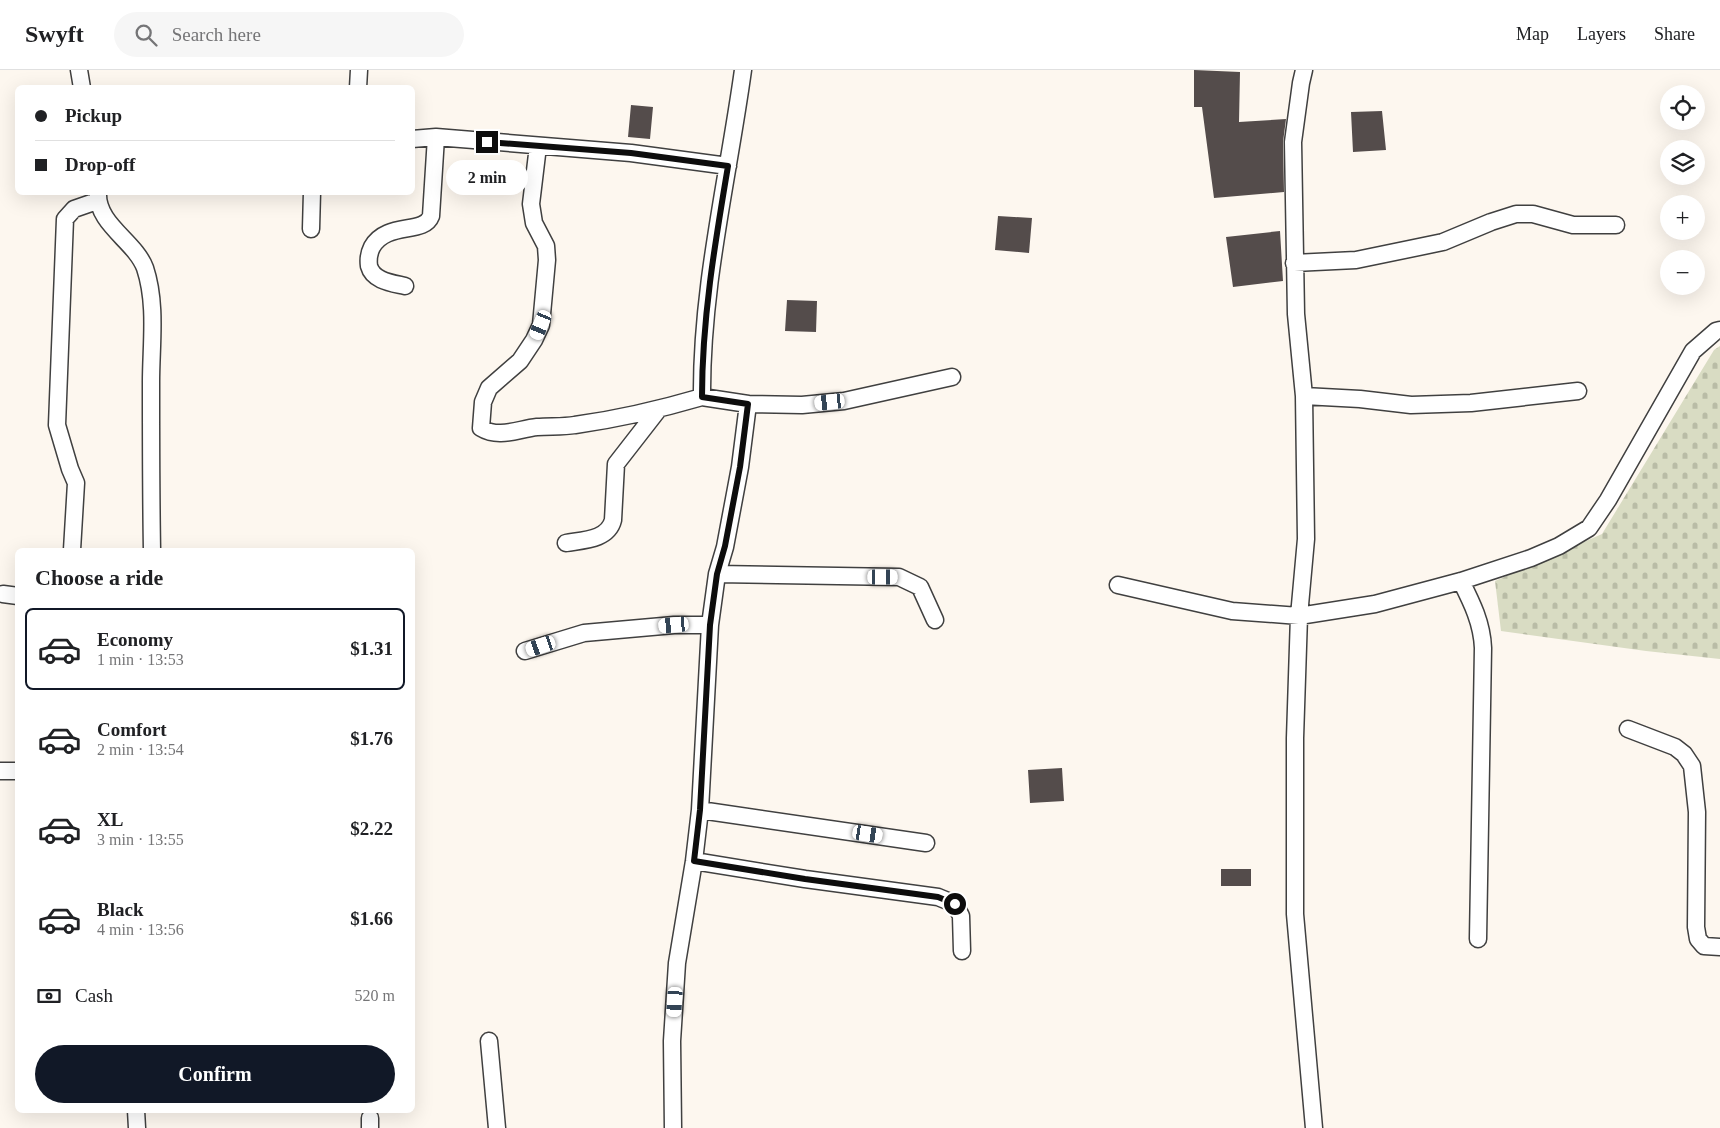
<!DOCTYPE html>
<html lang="en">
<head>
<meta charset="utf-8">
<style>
	body { margin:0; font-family:"Times New Roman",serif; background:#f6f6f6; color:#202124; height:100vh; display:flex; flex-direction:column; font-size:19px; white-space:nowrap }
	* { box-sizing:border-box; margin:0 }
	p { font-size:16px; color:#757577 }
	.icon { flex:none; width:28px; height:28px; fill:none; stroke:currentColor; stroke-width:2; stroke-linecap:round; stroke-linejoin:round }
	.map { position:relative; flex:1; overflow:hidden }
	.panel { position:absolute; left:15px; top:478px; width:400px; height:565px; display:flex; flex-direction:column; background:#fff; border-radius:8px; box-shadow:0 5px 20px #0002 }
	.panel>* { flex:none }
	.guide { position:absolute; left:15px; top:15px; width:400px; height:110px; border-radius:8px; box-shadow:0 5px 20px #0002; display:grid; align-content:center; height:110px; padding:0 20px; background:#fff }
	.tools { position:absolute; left:1660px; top:15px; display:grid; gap:10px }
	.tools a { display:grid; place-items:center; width:45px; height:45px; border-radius:50%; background:#fff; box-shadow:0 5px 20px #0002; font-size:25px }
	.end { position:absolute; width:22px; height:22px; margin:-11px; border:6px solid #0d0d0d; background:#fff; box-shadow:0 0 0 2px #fff }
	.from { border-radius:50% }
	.bubble { position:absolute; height:35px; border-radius:18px; background:#fff; box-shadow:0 5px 20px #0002; font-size:16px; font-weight:600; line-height:35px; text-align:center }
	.car { position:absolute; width:15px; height:30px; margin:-15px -8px; border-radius:6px; box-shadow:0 0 4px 1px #0007; background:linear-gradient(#fff 24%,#345 0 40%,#fff 0 76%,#345 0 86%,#fff 0) }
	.guide b { display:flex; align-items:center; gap:18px; height:48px; font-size:19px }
	.guide b+b { border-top:1px solid #e0e0e0 }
	.guide i { width:12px; height:12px; background:#202124 }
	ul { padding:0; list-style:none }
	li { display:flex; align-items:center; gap:15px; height:82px; margin:0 10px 8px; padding:0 10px; border:2px solid transparent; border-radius:8px }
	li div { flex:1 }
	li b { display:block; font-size:19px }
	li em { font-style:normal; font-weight:600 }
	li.on { border-color:#111827 }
	li>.icon { width:45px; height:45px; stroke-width:1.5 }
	h2 { padding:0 20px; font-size:22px; line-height:60px }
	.pay { display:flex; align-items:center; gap:12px; height:55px; padding:0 20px; font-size:19px }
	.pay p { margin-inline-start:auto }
	.button { display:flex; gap:10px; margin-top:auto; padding:10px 20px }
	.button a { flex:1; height:58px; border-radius:30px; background:#111827; color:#fff; font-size:20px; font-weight:600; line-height:58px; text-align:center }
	header { display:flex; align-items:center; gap:30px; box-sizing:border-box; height:70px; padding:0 25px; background:#fff; border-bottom:1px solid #e0e0e0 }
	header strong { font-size:24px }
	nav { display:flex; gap:28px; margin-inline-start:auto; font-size:18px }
	.search { width:350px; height:45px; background:#f6f6f6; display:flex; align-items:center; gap:12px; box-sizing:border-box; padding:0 18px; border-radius:28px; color:#757577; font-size:19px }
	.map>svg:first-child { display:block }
	.cemetery { fill:url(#cemetery-stones) }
	.building { fill:#544c4b }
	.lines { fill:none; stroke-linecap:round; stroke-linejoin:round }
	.minor-casing { stroke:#404040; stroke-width:19 }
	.minor { stroke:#fff; stroke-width:16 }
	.route { stroke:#0d0d0d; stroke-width:6 }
</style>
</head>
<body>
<header>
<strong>Swyft</strong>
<div class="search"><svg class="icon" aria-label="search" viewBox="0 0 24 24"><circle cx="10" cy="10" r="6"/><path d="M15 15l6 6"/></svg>Search here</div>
<nav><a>Map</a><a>Layers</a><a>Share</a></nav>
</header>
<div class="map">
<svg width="1720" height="1058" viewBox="0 0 1720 1058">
	<defs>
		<pattern id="cemetery-stones" width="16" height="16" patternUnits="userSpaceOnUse" patternTransform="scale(1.25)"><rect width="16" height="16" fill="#d9dcc3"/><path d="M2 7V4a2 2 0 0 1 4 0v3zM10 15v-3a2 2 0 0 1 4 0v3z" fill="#b9bca6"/></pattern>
	</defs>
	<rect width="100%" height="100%" fill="#fdf7ef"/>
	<path class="cemetery" d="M1720 276V589L1646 581 1501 561 1495 511 1602 464 1714 280Z"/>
	<path class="building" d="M1194 0 1240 2 1239 52 1286 49 1283 72 1284 122 1214 128 1202 37H1194Z
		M631 35 653 37 650 69 628 67Z
		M1382 41 1386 80 1353 82 1351 42Z
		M998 146 1032 148 1029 183 995 180Z
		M1280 161 1283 211 1233 217 1226 167Z
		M787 230 817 231 816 262 785 261Z
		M1062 698 1064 731 1030 733 1028 700Z
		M1221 799H1251V816H1221Z"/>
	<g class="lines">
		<defs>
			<path id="minor" d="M79 0 82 18
				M1304 0 1301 13 1293 72 1296 244 1304 326 1306 469 1299 546 1295 668V844L1314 1058
				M358 18 359 0
				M412 69 436 67 631 83 728 96
				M538 76 531 134 534 153 546 176 547 190 541 255 534 270 520 291 489 318 483 332 481 358C499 369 518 359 537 357 550 356 563 357 575 355 618 349 661 339 702 327
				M98 122C96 154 135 171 145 198 157 234 151 275 151 312 151 368 151 424 152 480
				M311 159 312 122
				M1294 193 1356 190 1443 172 1491 152 1516 144H1533L1573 155H1616
				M405 216C392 213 373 211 369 196 368 189 369 183 372 177 387 151 424 165 431 146L436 67
				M1304 326 1360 329 1411 335 1471 333 1578 321
				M748 334 802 335 844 331 952 307
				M566 473C583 470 608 470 613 450L616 394 658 340
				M72 480 76 413 70 399 57 355 65 149 74 139 97 131
				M717 504 899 507 920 517 935 550
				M1461 511C1472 533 1482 553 1483 578L1478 869
				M1118 515 1232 541 1299 546 1375 534 1461 511 1531 488 1559 476 1589 458 1608 430 1693 281 1716 261 1720 260
				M3 524 18 526
				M525 581 584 563 674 555H710
				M1628 659 1675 677 1684 684 1692 696 1697 742 1696 857 1698 869 1704 876 1720 877
				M0 701H18
				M700 740 926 773
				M694 791 805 809 938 827 955 834 961 846 962 881
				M489 971 497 1058
				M136 1040 137 1058
				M370 1048V1058
				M673 1058 672 971 677 893 694 791 700 740 710 555 717 504 725 477 740 397 748 334 702 327C701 217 728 109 743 0"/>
		</defs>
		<use href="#minor" class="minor-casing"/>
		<use href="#minor" class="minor"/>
	</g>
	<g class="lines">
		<path class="route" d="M487 72 631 83 728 96C715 173 702 249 702 327L748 334 740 397 725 476 717 504 710 555 700 740 694 791 805 809 938 827 955 834"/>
	</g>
</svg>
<div class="tools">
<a><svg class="icon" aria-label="locate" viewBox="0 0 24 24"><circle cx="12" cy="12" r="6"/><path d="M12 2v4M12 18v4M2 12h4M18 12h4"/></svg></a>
<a><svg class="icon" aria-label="layers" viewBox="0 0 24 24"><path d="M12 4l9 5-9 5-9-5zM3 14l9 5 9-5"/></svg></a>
<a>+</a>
<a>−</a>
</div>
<i class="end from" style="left:955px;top:834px"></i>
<i class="end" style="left:487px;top:72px"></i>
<div class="bubble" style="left:446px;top:90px;width:82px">2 min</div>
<i class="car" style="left:541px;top:255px;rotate:203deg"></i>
<i class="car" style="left:830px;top:332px;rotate:264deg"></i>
<i class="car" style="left:883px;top:507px;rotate:90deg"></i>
<i class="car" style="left:674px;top:555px;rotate:265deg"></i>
<i class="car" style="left:541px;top:576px;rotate:251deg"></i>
<i class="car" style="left:868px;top:764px;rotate:99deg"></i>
<i class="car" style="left:675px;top:932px;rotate:184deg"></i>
<div class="guide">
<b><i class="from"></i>Pickup</b>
<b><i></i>Drop-off</b>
</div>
<section class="panel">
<h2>Choose a ride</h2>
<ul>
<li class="on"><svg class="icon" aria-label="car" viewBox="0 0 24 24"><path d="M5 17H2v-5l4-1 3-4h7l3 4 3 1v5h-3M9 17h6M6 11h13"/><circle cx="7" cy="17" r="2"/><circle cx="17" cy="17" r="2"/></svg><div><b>Economy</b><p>1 min · 13:53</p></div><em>$1.31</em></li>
<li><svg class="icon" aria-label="car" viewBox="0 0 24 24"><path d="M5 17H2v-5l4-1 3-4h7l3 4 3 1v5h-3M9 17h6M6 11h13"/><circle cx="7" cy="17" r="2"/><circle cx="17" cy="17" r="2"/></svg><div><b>Comfort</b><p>2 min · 13:54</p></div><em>$1.76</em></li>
<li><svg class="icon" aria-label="car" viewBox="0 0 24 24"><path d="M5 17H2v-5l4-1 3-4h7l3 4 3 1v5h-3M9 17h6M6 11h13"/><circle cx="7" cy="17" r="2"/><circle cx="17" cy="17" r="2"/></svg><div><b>XL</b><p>3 min · 13:55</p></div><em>$2.22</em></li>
<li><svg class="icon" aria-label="car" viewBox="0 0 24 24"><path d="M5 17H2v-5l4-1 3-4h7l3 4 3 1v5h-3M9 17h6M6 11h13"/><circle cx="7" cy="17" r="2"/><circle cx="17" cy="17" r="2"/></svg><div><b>Black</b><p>4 min · 13:56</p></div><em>$1.66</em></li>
</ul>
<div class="pay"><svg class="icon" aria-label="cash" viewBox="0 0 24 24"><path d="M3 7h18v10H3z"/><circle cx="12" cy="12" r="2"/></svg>Cash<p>520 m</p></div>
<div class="button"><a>Confirm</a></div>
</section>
</div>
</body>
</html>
